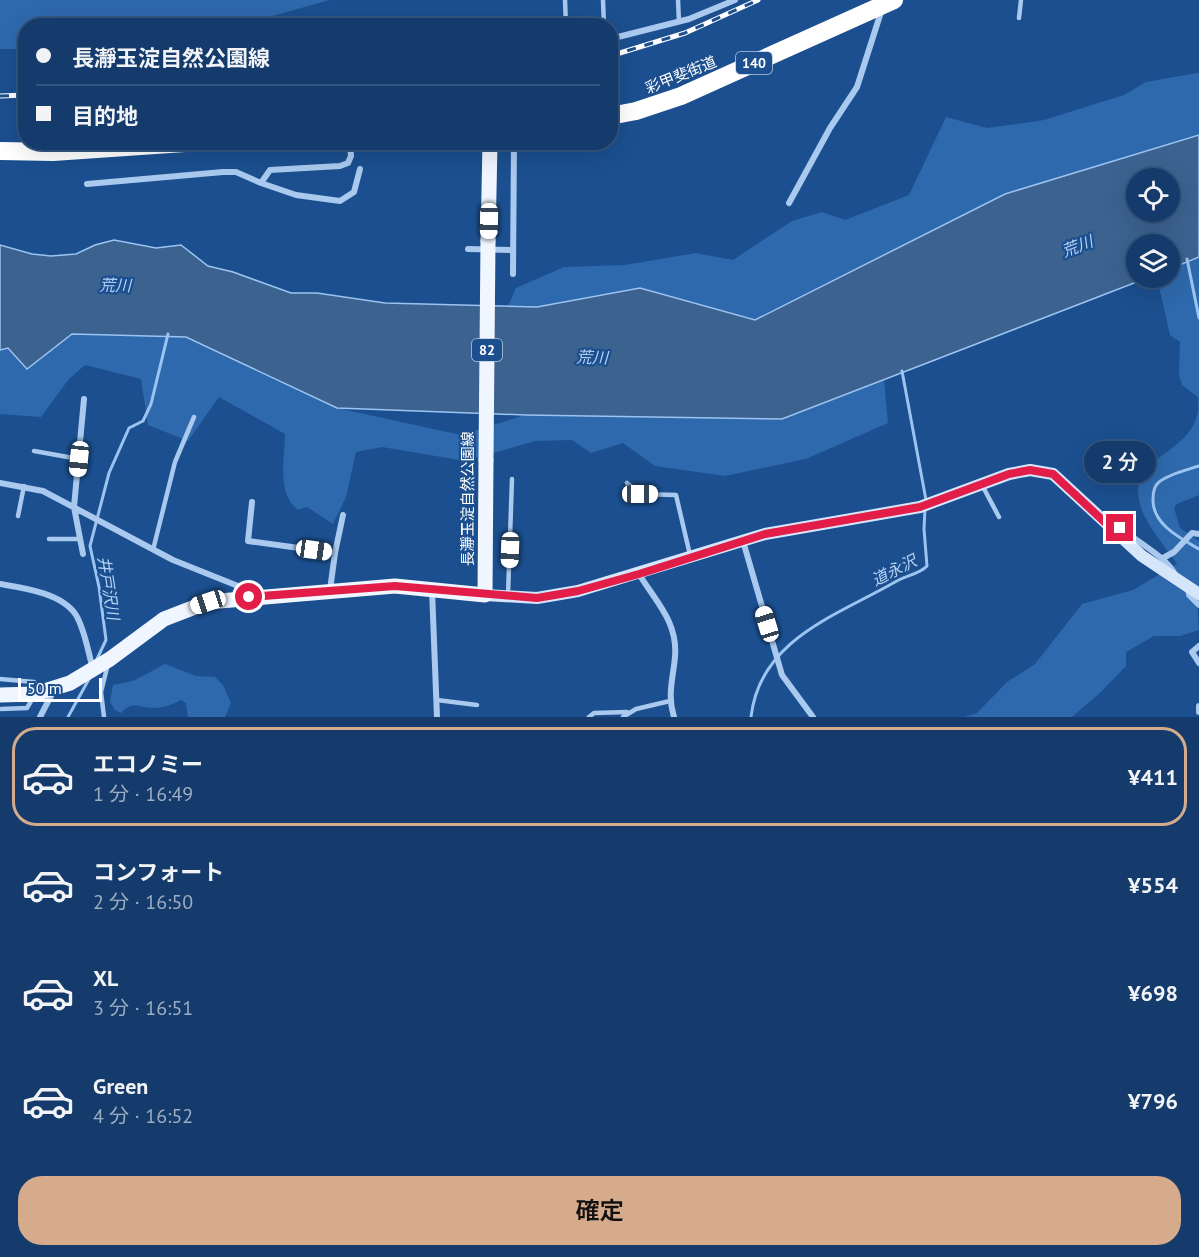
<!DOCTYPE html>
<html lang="ja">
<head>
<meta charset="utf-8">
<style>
	body { margin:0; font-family:"PT Sans","Noto Sans JP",sans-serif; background:#214673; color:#f1f3f6; height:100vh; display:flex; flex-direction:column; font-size:22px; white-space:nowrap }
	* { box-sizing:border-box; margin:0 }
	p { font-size:20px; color:#9dadc1 }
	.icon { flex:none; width:33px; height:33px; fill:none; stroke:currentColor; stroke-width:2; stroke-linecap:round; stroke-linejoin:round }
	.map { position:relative; height:717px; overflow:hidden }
	.side { display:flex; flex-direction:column; background:#143b6b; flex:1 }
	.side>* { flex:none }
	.guide { position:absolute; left:18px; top:18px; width:600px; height:132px; border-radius:24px; box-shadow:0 6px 24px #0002,0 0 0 2px #33557e; display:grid; align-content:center; height:132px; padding:0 18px; background:#143b6b }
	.controls { position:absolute; left:1126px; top:168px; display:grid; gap:12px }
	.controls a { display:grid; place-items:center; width:54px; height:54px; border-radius:50%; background:#143b6b; box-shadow:0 6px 24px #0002,0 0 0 2px #33557e; font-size:30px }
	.scale { position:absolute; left:18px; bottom:15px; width:84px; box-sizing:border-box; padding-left:6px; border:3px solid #fff; border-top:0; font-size:16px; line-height:21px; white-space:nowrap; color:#fff; -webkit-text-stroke:4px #1b4f8f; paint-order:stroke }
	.end { position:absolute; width:27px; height:27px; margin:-14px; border:8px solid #e11d48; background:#fff; box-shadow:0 0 0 3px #fff }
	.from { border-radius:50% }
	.bubble { position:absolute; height:42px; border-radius:21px; background:#143b6b; box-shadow:0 6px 24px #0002,0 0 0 2px #33557e; font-size:20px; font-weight:600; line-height:42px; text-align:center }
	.car { position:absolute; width:18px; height:36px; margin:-18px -9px; border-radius:8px; box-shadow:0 0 4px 2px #0007; background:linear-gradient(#fff 24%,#345 0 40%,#fff 0 76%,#345 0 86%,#fff 0) }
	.guide b { display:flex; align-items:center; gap:21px; height:57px; font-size:22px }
	.guide b+b { border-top:2px solid #33557e }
	.guide i { width:15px; height:15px; background:#f1f3f6 }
	ul { padding:10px 0 0; list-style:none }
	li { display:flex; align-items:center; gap:18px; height:99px; margin:0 12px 9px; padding:0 6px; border:3px solid transparent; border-radius:24px }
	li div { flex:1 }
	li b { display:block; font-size:22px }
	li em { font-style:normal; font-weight:600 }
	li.active { border-color:#d6ab8b }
	li>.icon { width:54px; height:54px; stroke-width:1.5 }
	.primary-button { display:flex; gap:12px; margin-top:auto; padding:12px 18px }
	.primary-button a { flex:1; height:69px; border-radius:24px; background:#d6ab8b; color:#111; font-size:24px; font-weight:600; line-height:69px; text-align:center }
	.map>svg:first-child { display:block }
	.green { fill:#2e69ad }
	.water { fill:#3c6290; stroke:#9cc4f0; stroke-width:1.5; fill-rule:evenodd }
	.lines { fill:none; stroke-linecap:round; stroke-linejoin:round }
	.stream { stroke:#9cc4f0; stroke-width:3 }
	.lane { stroke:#a9c9ee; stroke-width:4.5 }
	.street { stroke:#a9c9ee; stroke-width:6 }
	.secondary { stroke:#d6e6fa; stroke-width:12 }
	.primary { stroke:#f0f6ff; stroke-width:15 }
	.highway { stroke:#fff; stroke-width:18 }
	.rail-casing { stroke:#fff; stroke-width:5 }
	.rail { stroke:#1b4f8f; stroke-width:3; stroke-dasharray:9; stroke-linecap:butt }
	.primary-bridge { stroke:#f0f6ff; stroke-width:15 }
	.route { stroke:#e11d48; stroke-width:8 }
	.labels { text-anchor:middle; stroke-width:4.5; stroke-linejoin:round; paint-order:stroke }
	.shield { fill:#1b4f8f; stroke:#bbcadd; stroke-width:1.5 }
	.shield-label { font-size:14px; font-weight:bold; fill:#fff }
	.street-label { font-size:15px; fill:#fff; stroke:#1b4f8f }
	.water-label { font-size:16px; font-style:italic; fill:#b5d3f5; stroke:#1b4f8f }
</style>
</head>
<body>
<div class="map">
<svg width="1199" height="717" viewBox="0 0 1199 717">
	<rect width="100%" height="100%" fill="#1b4f8f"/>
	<path class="green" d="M0 0H330L240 25 26 26 25 49H0Z
		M1197 73 1199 74V135L1005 194 755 320 640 288 537 307 508 306 516 288 564 267 625 265 696 253 733 260 792 221 822 212 845 220 909 195 946 117 987 128 1044 120 1124 95 1146 82Z
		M1199 257V495L1177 504 1174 508 1180 528 1199 541V599L1197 600 1199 630 1180 636H1154L1126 652V666L1101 692 1072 717H964L977 713 1007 682 1035 664 1082 604 1133 590 1177 564C1167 549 1152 532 1144 515 1118 458 1188 457 1197 415 1199 410 1198 403 1198 397L1182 385 1179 375 1180 342 1170 335 1157 278H1170V269Z
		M71 334 186 337 337 408 461 435 525 415 785 418 884 379 888 423 806 459 725 476 655 466 623 443 591 453 572 440 535 441 465 461 382 447 356 452 346 497 333 524 307 507 298 510C276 494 285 457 285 434L219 397 188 441 148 425 141 379 85 365 69 379 41 417 0 414V350L8 348 27 368Z
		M165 664 196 676 215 677 223 685 231 703 225 717H188L186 703 181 700C172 705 162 708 152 708 137 707 132 701 121 713L115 710 110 702 113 685 133 681Z"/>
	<path class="water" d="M1199 135V257L1170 269V244H1137V278H1147L782 419 525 415 337 408 186 337 72 334 27 369 8 348 0 350V245L32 254 51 256 76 254 95 245 114 240 156 248 181 245 208 266 233 272 291 293H317L385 303 537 307 640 288 755 320 1005 194ZM1137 178H1170V212H1137Z"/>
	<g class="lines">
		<path class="stream" d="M1187 259 1199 318
			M902 371 926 500
			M1199 466C1187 470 1169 474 1159 482 1154 486 1153 493 1153 499 1152 524 1180 538 1199 549
			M97 659 106 640 99 587 90 546 109 473 129 428 143 421 151 404 168 334
			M68 717 89 679
			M751 717C760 639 836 616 895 582 904 576 920 574 927 566L924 529 925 509"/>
		<path class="lane" d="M565 0 566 26
			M603 0 604 26
			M678 0 679 22
			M1019 18 1021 0
			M34 451 79 459
			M627 483 640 494 676 495 690 555
			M982 485 999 517
			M18 516 24 486
			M49 539H80
			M153 550 175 462 194 417
			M508 595 512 479
			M0 679 34 682 38 689
			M437 700 477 705
			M1 709 27 708 34 696
			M104 717 101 692 108 664
			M589 717 594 713 627 712
			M623 717 636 709 670 701"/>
		<path class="street" d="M610 39 689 19 735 0
			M261 183 296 195 340 201 354 192 360 169
			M87 184 223 172H236L261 183 270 170 340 166 348 163 351 156 350 142
			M789 203 830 128 857 87 882 9
			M468 249 513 250
			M513 274 514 142
			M0 483 43 491 173 560 238 586 248 596
			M252 502 248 541 335 553 330 590
			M1114 528H1120C1135 540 1169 559 1175 575
			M743 541 782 675 813 717
			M335 553 343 515
			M83 554 74 507 84 399
			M1163 558 1174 552 1192 533 1199 534
			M639 574C656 602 678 622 675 657 673 679 667 695 674 717
			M0 584C24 588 62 593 76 615 85 630 88 652 93 669
			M1188 587 1189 595 1199 605
			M432 590 437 717
			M1199 646 1192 652 1199 663
			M1199 706V712
			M40 717 53 692"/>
		<path class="secondary" d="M485 595 537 598 578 591 765 534 920 507 1009 474 1030 470 1053 474 1142 556 1199 594"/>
		<path class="primary" d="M488 241 490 142
			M0 695 35 694 70 683 110 659 164 619 208 602 395 586 485 595 486 460"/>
		<path class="highway" d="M610 116 636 111 681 96 894 0
			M0 151 53 152 199 142"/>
		<defs>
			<path id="rail" d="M610 56 685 33 758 0
				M0 96 26 95"/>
		</defs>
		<use href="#rail" class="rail-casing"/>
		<use href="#rail" class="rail"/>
		<path class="primary-bridge" d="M486 460 488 241"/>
	</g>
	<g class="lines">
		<path class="route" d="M249 597 395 586 537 598 578 591 639 574 765 534 920 507 1009 474 1030 470 1053 474 1111 528H1120"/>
	</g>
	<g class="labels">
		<g class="shield">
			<rect x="736" y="52" width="36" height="22" rx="4.5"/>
			<rect x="472" y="339" width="30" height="22" rx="4.5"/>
		</g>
		<g class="shield-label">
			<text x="754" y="68">140</text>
			<text x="487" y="355">82</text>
		</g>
		<g class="street-label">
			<text transform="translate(681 75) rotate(-22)" y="5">彩甲斐街道</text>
			<text transform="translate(468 499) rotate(-90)" y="5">長瀞玉淀自然公園線</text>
		</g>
		<g class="water-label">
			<text transform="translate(1077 246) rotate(-21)" y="6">荒川</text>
			<text transform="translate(115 285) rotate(1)" y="6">荒川</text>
			<text transform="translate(592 357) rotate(2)" y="6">荒川</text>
			<text transform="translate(894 570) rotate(-27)" y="6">道永沢</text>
			<text transform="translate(109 588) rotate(81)" y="6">井戸沢川</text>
		</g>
	</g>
</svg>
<div class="controls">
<a><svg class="icon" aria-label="locate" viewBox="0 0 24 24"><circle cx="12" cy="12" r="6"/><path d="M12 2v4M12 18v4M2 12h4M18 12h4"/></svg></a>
<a><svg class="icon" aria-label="layers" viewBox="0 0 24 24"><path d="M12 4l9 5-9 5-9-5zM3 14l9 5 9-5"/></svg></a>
</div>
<div class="scale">50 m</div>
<i class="end from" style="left:249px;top:597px"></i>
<i class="end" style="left:1120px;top:528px"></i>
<div class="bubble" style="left:1084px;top:441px;width:72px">2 分</div>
<i class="car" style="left:489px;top:221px;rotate:181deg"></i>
<i class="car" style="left:79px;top:459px;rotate:186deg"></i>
<i class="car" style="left:640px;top:494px;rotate:90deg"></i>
<i class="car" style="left:314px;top:550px;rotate:98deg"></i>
<i class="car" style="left:510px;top:550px;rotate:182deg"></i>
<i class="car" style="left:208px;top:602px;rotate:252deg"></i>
<i class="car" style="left:767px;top:624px;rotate:343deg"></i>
<div class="guide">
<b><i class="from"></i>長瀞玉淀自然公園線</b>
<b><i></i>目的地</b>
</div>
</div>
<section class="side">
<ul>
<li class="active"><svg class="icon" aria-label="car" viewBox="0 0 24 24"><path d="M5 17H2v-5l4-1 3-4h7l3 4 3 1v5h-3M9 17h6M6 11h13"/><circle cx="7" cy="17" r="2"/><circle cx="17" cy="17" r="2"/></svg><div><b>エコノミー</b><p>1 分 · 16:49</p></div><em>¥411</em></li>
<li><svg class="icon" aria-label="car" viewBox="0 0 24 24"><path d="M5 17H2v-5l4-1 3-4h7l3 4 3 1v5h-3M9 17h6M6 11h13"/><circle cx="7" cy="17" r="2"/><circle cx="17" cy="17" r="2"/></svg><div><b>コンフォート</b><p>2 分 · 16:50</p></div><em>¥554</em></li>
<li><svg class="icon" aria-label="car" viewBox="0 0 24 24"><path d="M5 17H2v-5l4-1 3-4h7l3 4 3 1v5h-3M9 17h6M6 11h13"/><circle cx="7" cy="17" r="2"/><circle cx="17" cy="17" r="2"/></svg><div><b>XL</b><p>3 分 · 16:51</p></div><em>¥698</em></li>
<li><svg class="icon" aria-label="car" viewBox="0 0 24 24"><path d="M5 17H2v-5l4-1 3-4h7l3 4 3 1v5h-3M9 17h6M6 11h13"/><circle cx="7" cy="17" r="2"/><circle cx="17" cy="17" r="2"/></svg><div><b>Green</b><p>4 分 · 16:52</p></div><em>¥796</em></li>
</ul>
<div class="primary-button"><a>確定</a></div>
</section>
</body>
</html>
